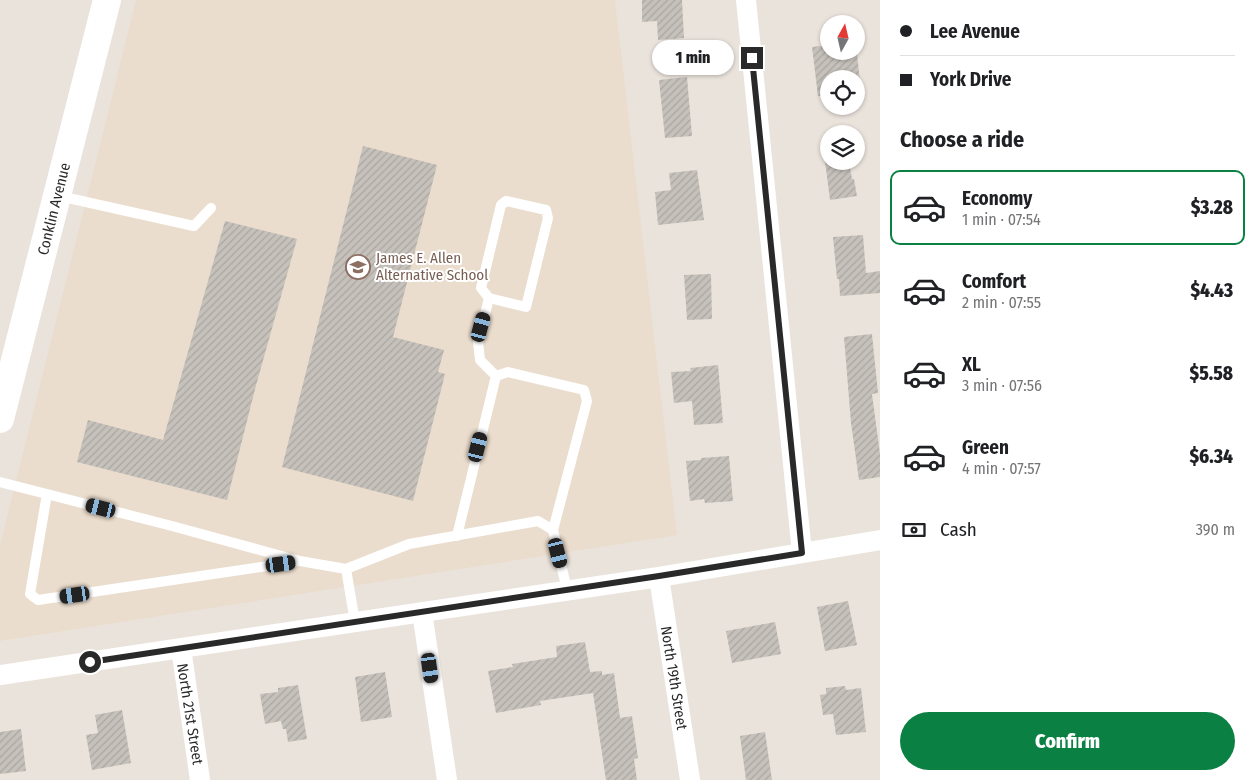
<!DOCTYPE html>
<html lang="en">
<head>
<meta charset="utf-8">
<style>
	body { margin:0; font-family:"Fira Sans Condensed",sans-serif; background:#f2f2f2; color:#202124; height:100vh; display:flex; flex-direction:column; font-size:19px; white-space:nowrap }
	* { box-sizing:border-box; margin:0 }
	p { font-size:16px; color:#757577 }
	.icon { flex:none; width:28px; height:28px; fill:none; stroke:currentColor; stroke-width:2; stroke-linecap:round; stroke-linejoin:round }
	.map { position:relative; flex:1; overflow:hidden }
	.side { display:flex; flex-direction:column; background:#fff; width:375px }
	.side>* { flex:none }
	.banner { display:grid; align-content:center; height:110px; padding:0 20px; background:#fff }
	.needle { width:32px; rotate:8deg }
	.controls { position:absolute; left:820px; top:15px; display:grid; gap:10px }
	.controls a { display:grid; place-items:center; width:45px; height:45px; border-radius:50%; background:#fff; box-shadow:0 1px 4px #0004; font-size:25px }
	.end { position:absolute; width:22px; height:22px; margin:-11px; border:6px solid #292929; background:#fff; box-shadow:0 0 0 2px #fff }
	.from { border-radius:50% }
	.bubble { position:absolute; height:35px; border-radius:18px; background:#fff; box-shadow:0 1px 4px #0004; font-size:16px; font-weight:800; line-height:35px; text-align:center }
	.car { position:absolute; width:15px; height:30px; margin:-15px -8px; border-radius:6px; box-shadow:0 0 4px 1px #0007; background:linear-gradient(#222 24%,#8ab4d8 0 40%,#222 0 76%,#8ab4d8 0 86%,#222 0) }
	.banner b { display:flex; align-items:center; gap:18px; height:48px; font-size:19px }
	.banner b+b { border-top:1px solid #e0e0e0 }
	.banner i { width:12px; height:12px; background:#202124 }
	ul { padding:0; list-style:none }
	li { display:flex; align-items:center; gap:15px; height:75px; margin:0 10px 8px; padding:0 10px; border:2px solid transparent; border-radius:10px }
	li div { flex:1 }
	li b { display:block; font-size:19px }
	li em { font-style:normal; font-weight:800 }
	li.selected { border-color:#0b8043 }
	li>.icon { width:45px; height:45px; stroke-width:1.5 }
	h2 { padding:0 20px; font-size:22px; line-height:60px }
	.pay { display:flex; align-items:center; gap:12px; height:55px; padding:0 20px; font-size:19px }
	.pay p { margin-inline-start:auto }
	.primary-button { display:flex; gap:10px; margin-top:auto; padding:10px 20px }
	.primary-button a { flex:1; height:58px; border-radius:30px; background:#0b8043; color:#fff; font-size:20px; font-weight:800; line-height:58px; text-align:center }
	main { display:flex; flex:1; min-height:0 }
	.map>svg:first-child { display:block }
	.education { fill:#ebddcd }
	.building { fill:url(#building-hatch) }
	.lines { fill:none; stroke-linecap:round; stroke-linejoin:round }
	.lane { stroke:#fff; stroke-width:10 }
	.street { stroke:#fff; stroke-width:20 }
	.secondary { stroke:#fff; stroke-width:28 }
	.route { stroke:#292929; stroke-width:6 }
	.labels { text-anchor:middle; stroke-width:4; stroke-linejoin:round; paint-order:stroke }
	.street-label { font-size:15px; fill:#292929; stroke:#fff }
	.education-label { font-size:15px; fill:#785e54; stroke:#fff; text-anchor:start }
</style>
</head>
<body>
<main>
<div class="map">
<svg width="880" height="780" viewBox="0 0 880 780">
	<defs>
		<pattern id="building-hatch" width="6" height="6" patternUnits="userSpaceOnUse" patternTransform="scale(1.25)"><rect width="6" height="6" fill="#c6c1bb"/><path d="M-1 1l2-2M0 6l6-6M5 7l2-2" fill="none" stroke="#aaa6a1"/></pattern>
	</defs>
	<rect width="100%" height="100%" fill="#eae3dc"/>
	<path class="education" d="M136 0H615L677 535 0 641V545Z"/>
	<path class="building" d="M642 0H682L684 38 658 40 657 21 642 22Z
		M856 43 861 92 856 93V79H829V95L818 96 812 47 829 45V51H856Z
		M687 77 692 136 665 138 659 80Z
		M363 146 437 165 393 337 444 350 438 372 445 374 413 501 282 467Z
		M825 161H849L852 179H854L857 196 830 200Z
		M697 170 704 220 658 225 655 192 671 190 669 173Z
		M225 221 297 239 255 389 227 500 77 462 88 420 163 440Z
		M863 235 866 273 880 271V293L840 296 839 279H837L833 237Z
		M711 274 712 319 687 320 684 275Z
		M872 334 878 393 872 394 880 454V477L859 480 851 423 844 337Z
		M718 365 723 423 694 425 692 401 674 403 671 372 691 371 690 368Z
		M729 456 733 501 705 503 704 499 690 501 686 461 701 460V458Z
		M848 601 857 645 825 651 817 607Z
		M775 622 781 654 732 663 726 631Z
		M585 642 590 672 602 671V675L614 673 620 718 632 716 638 758 634 759 637 780H606L593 693 540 701 541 705 496 713 488 671 513 667 512 664 557 657 556 646Z
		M385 672 392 717 361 722 355 677Z
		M298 685 307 739 288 742 286 729H283L281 721 265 724 260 694 278 692V688Z
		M845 686 846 690 861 688 866 732 836 735 833 714 823 715 820 695 826 694V688Z
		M122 710 131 763 92 770 86 735 98 733 95 715Z
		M21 729 26 771 0 774V732Z
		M765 732 772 780H746L740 736Z"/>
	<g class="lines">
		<path class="lane" d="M59 196 194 226 211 208
			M489 298 481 288 501 205 506 201 546 210 548 218 526 307 489 298 478 342 480 360 496 376
			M0 482 172 526 300 561 346 569 355 622
			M47 494 30 594 38 600 295 562
			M457 536 496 376 508 372 584 390 587 401 553 530
			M346 569 409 544 538 521 553 530 567 590"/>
		<path class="street" d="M746 0 802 553
			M659 577 690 780
			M422 612 447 780
			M181 648 200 780
			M0 675 659 577 880 540"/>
		<path class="secondary" d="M0 419 107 0"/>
	</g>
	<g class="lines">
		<path class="route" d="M90 662 659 576 802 553 752 58"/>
	</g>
	<defs>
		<symbol id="school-ring" viewBox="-11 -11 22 22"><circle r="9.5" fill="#fff" stroke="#8d6e63" stroke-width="1.5"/><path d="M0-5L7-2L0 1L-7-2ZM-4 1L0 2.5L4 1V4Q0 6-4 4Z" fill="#8d6e63"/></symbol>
	</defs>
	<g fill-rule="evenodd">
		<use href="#school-ring" x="344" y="253" width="28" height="28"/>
	</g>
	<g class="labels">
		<g class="street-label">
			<text transform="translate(54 209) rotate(-76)" y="5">Conklin Avenue</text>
			<text transform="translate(674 678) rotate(81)" y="5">North 19th Street</text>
			<text transform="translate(190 714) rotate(81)" y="5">North 21st Street</text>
		</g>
		<g class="education-label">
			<text x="376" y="263">James E. Allen<tspan x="376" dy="17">Alternative School</tspan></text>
		</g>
	</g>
</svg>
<div class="controls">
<a><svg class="needle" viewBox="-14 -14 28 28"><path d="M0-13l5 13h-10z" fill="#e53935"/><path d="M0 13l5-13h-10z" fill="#757577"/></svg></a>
<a><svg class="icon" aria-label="locate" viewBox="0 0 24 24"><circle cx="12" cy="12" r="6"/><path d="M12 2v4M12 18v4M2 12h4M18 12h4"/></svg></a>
<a><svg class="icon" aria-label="layers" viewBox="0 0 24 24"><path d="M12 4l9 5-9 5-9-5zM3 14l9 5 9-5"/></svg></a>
</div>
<i class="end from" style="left:90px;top:662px"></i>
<i class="end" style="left:752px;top:58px"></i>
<div class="bubble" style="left:652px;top:40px;width:82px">1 min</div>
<i class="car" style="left:481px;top:327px;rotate:15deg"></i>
<i class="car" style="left:478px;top:447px;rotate:14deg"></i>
<i class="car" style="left:101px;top:508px;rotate:284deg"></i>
<i class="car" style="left:558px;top:553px;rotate:166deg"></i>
<i class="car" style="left:281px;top:564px;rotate:82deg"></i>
<i class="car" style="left:75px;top:595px;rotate:262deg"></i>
<i class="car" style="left:430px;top:668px;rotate:172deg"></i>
</div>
<section class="side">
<div class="banner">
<b><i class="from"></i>Lee Avenue</b>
<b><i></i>York Drive</b>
</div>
<h2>Choose a ride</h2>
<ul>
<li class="selected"><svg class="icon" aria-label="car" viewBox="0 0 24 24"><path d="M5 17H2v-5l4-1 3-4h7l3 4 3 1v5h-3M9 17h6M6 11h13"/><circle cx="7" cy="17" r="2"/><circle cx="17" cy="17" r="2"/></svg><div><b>Economy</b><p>1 min · 07:54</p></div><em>$3.28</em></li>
<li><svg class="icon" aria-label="car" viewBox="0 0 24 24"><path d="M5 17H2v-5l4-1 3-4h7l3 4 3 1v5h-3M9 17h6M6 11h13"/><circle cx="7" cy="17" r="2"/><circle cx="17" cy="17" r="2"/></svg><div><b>Comfort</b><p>2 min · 07:55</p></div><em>$4.43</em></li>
<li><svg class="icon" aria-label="car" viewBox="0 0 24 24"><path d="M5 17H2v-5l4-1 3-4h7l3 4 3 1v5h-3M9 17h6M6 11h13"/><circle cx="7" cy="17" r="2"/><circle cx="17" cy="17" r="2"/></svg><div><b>XL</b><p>3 min · 07:56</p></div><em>$5.58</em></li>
<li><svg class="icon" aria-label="car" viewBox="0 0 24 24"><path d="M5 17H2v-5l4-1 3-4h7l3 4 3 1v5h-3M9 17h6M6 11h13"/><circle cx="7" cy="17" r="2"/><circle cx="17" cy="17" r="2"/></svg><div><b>Green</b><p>4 min · 07:57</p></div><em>$6.34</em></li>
</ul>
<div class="pay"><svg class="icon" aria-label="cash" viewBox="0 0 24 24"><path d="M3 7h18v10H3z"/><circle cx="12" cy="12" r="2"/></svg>Cash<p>390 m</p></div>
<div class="primary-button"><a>Confirm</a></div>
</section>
</main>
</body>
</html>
